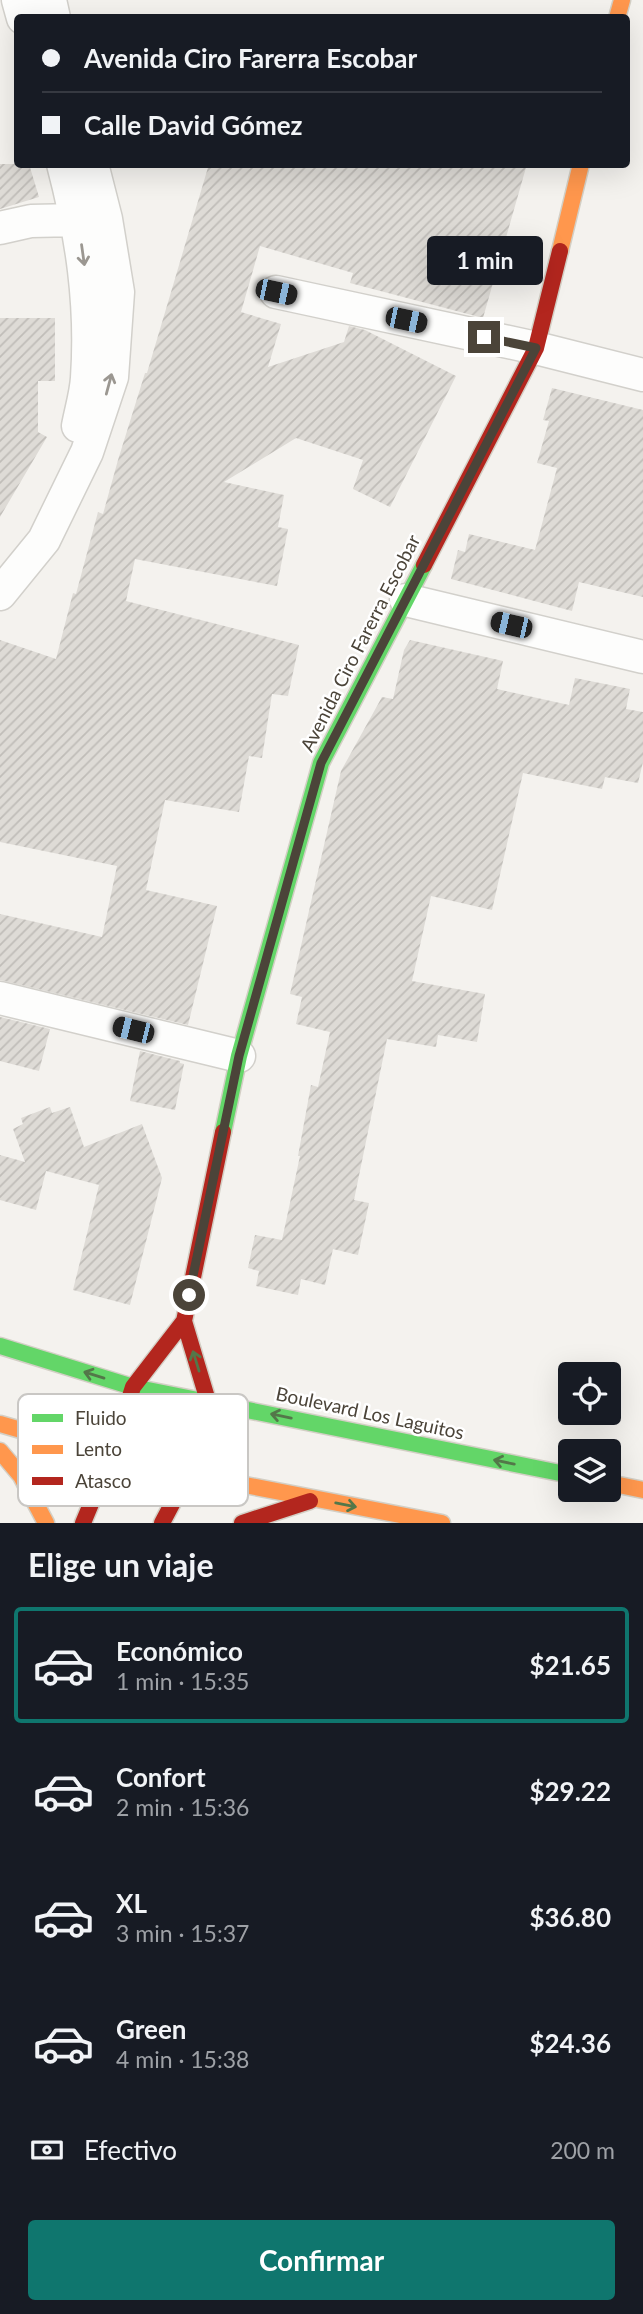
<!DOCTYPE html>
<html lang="es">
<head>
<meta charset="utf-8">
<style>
	body { margin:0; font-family:Lato,sans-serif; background:#242831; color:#f1f3f6; height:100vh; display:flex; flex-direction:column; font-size:26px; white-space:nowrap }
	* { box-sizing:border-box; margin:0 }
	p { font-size:23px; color:#9ea1a6 }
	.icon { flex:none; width:38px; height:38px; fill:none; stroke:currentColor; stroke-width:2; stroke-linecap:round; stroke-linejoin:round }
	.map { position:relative; height:1523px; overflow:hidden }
	.details { display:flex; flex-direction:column; background:#171b24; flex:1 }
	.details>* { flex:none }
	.guide { position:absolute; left:14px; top:14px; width:616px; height:154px; border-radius:7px; box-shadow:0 7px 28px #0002; display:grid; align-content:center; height:154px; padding:0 28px; background:#171b24 }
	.fabs { position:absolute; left:558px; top:1362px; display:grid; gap:14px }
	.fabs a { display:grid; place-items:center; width:63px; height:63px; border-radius:7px; background:#171b24; box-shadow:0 7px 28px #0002; font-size:35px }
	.end { position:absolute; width:32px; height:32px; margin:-16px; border:9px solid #4b4439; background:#fff; box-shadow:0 0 0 4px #fff }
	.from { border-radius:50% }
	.bubble { position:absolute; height:49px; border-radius:7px; background:#171b24; box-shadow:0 7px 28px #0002; font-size:23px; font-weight:700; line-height:49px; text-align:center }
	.car { position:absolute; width:21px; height:42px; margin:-21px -10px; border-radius:9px; box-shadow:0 0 5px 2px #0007; background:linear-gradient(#222 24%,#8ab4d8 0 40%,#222 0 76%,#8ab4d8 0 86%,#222 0) }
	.guide b { display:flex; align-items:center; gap:24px; height:66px; font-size:26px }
	.guide b+b { border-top:2px solid #363941 }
	.guide i { width:18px; height:18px; background:#f1f3f6 }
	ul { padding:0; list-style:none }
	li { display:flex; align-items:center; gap:21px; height:116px; margin:0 14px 10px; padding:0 14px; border:4px solid transparent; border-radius:7px }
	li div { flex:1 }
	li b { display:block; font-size:26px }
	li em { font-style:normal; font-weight:700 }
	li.active { border-color:#0f766e }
	li>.icon { width:63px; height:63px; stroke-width:1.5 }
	h2 { padding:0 28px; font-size:32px; line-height:84px }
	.pay { display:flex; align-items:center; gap:18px; height:77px; padding:0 28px; font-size:26px }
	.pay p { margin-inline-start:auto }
	.action { display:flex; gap:14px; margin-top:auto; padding:14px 28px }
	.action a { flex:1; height:80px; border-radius:7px; background:#0f766e; color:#fff; font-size:28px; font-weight:700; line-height:80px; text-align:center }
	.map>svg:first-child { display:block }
	.building { fill:url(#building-hatch) }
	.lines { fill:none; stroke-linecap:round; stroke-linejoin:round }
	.street-casing { stroke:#d2d0cb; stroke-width:35 }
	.fast-casing { stroke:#d3cfc5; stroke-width:19 }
	.slow-casing { stroke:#d3cfc5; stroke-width:19 }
	.jam-casing { stroke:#d3cfc5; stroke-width:19 }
	.street { stroke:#fdfdfc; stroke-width:32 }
	.fast { stroke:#63d668; stroke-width:16 }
	.slow { stroke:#ff974d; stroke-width:16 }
	.jam { stroke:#b3261e; stroke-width:16 }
	.oneway { stroke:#9b9791 }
	.oneway2 { stroke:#537749 }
	.route { stroke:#4b4439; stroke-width:9 }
	.labels { text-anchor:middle; stroke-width:5; stroke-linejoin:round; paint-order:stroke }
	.street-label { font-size:19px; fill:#4b4439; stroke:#fff }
	.key { fill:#fff; stroke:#c9c7c4; stroke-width:2 }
	.key-label { font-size:19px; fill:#4b4439 }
</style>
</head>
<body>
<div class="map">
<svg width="643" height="1523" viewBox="0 0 643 1523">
	<defs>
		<pattern id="building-hatch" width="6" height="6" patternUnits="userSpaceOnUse" patternTransform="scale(1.75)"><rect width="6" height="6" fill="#dedbd6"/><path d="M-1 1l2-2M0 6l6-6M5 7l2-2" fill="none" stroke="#c0bdb8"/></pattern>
	</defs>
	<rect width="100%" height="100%" fill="#f4f2ee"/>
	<path class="building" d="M0 164H29L39 197 0 209Z
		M209 164H527L483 318 350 283 353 273 260 246 241 312 281 324 268 367 344 342 349 326 365 330 456 376 390 507 353 489 363 460 296 438 224 482 284 495 278 527 288 529 277 586 135 559 126 601 299 645 288 696 272 694 262 758 249 756 239 812 165 800 146 890 217 906 188 1025 0 980V914L102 937 117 866 0 842V640L56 659 73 593 76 594 98 512 103 514 118 460 145 373H147Z
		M0 318H55V381H38V432L47 437 0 517Z
		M552 388 643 410V597L579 582 572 611 451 579 458 550 465 552 469 534 535 550 557 468 537 463 549 421 543 420Z
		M410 640 503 661 497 689 569 705 575 678 630 689 626 709 643 712V762L638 783 605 777 602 789 523 773 492 910 431 896 412 981 485 994 477 1042 438 1035 436 1047 387 1039 354 1200 369 1203 358 1255 333 1249 325 1285 301 1279 298 1295 256 1286 259 1271 248 1268 255 1235 282 1240 300 1156H298L311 1085 318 1087 330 1032 296 1024 302 997 290 994 341 771 382 697 393 699 404 650Z
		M0 1017 50 1029 39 1071 0 1061Z
		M140 1051 180 1061V1063L184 1064 175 1110 130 1101Z
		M50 1107 52 1113 70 1107 84 1147 142 1124 162 1178 130 1305 73 1290 99 1185 46 1171 36 1210 0 1200V1155L25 1162 13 1129 23 1124 21 1118Z"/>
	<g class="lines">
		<defs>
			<path id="street" d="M18 0 23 18
				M50 0 54 18
				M63 164C82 236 92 304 87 378 86 394 81 410 78 426
				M0 228 31 221 77 220
				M276 292 536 348 643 375
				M0 594 44 540 87 452 112 377 118 292 106 219 92 164
				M406 600 643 657
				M0 998 239 1056"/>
			<path id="fast" d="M223 1132 239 1056 321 763 424 565
				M0 1346 133 1387 570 1475"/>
			<path id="slow" d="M617 18 622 0
				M560 251 581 164
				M0 1424 111 1456 188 1474 442 1523
				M0 1451 21 1476 46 1523
				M609 1483 643 1490"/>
			<path id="jam" d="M424 565 536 348 560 251
				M83 1523 111 1456 133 1387 184 1321 223 1132
				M162 1523 188 1474 208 1401 184 1321
				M242 1523 310 1501"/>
		</defs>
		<use href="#street" class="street-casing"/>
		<use href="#fast" class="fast-casing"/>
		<use href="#slow" class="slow-casing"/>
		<use href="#jam" class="jam-casing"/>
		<use href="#street" class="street"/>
		<use href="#fast" class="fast"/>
		<use href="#slow" class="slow"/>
		<use href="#jam" class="jam"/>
	</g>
	<defs><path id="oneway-shaft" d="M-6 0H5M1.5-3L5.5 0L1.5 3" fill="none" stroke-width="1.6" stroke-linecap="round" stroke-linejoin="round" transform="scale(1.75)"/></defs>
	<g class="oneway">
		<use href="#oneway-shaft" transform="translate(83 255) rotate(82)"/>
		<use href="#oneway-shaft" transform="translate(109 384) rotate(-75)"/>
	</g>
	<g class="oneway2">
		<use href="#oneway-shaft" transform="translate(196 1361) rotate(-107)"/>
		<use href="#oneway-shaft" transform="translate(94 1375) rotate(-163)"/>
		<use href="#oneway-shaft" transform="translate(281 1416) rotate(-168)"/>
		<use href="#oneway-shaft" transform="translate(504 1462) rotate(-168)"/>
		<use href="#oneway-shaft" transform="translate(346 1505) rotate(11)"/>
	</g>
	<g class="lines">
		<path class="route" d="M189 1295 239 1056 321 763 536 348 484 337"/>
	</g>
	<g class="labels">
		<g class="street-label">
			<text transform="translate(360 643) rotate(-63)" y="7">Avenida Ciro Farerra Escobar</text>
			<text transform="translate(370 1413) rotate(12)" y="7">Boulevard Los Laguitos</text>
		</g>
	</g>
	<rect x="18" y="1394" width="230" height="112" rx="10" class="key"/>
	<rect x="32" y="1414" width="31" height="8" fill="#63d668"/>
	<rect x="32" y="1445" width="31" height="9" fill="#ff974d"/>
	<rect x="32" y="1477" width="31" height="8" fill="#b3261e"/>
	<g class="key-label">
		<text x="75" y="1425">Fluido</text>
		<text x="75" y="1456">Lento</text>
		<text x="75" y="1488">Atasco</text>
	</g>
</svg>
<div class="fabs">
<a><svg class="icon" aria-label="locate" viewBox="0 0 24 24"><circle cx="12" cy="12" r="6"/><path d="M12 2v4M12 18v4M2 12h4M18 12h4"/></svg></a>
<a><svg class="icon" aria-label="layers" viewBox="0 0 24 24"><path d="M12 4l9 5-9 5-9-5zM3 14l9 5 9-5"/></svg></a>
</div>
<i class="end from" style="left:189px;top:1295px"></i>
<i class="end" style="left:484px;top:337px"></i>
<div class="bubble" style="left:427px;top:236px;width:116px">1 min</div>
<i class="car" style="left:276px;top:292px;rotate:102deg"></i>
<i class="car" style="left:406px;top:320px;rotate:102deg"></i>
<i class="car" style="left:511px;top:625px;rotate:283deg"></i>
<i class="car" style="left:133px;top:1030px;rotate:284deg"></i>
<div class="guide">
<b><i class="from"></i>Avenida Ciro Farerra Escobar</b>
<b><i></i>Calle David Gómez</b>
</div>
</div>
<section class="details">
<h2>Elige un viaje</h2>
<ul>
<li class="active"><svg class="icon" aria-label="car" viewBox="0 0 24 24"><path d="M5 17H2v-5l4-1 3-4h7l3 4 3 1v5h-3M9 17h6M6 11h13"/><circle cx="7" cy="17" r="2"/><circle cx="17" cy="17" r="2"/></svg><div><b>Económico</b><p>1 min · 15:35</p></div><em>$21.65</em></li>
<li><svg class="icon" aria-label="car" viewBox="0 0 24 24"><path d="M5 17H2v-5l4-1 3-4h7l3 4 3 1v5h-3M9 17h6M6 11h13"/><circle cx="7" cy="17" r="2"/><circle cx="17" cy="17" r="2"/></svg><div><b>Confort</b><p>2 min · 15:36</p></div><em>$29.22</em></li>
<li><svg class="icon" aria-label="car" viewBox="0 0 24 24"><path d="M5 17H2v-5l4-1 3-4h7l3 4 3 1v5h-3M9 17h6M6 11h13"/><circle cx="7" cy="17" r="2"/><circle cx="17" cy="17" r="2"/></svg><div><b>XL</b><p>3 min · 15:37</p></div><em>$36.80</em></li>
<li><svg class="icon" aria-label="car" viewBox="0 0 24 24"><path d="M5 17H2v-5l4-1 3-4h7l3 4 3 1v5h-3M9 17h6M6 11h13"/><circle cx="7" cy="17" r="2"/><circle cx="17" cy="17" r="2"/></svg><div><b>Green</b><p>4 min · 15:38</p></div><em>$24.36</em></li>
</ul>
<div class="pay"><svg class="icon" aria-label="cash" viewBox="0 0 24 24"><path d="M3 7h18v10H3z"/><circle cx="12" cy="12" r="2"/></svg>Efectivo<p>200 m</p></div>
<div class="action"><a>Confirmar</a></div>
</section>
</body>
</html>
